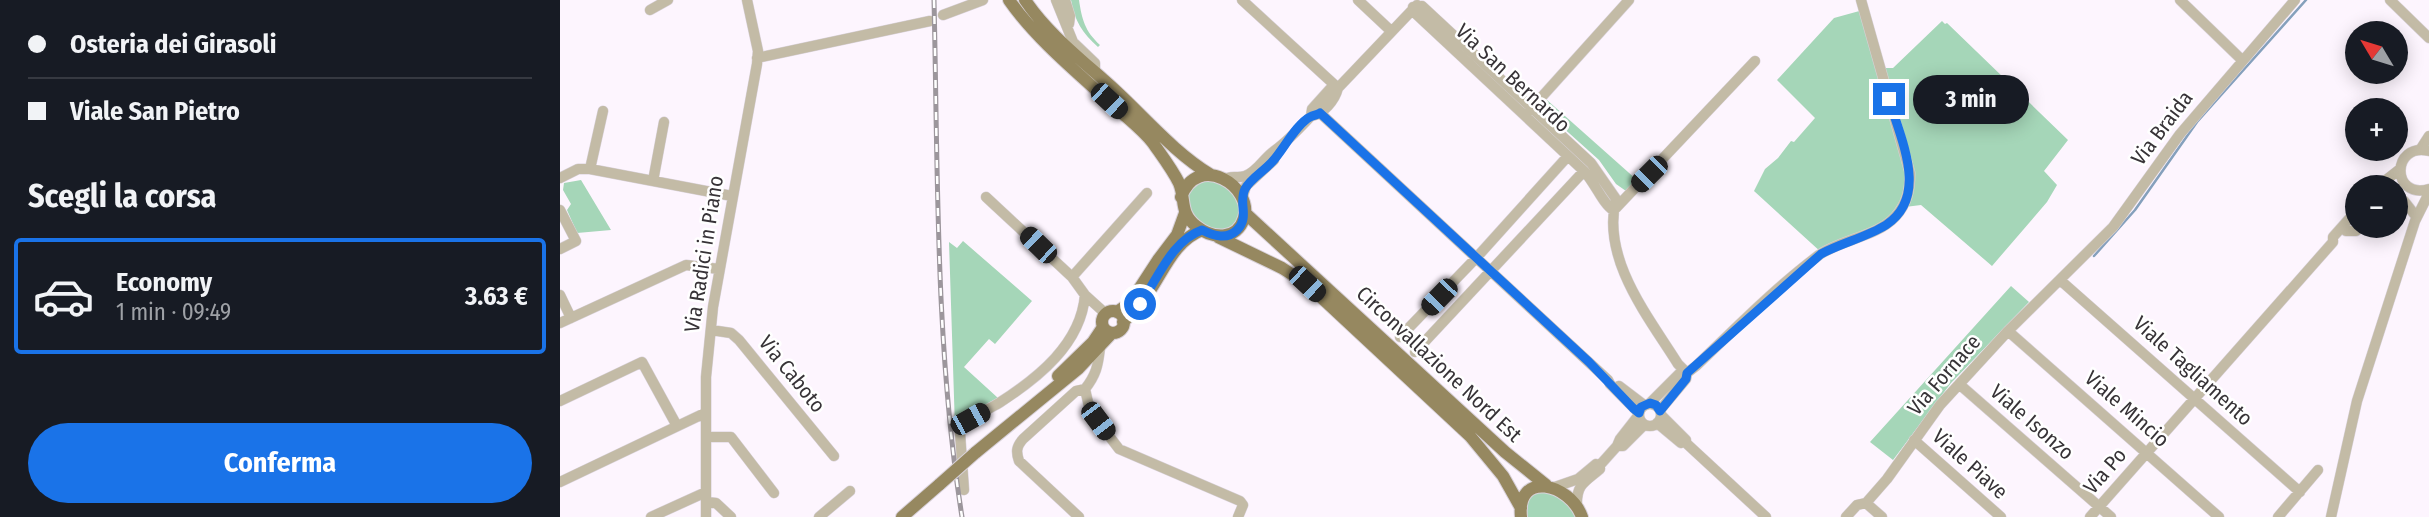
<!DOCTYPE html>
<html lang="it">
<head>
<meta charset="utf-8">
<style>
	body { margin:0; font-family:"Fira Sans Condensed",sans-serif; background:#242831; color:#f1f3f6; height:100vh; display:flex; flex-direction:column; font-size:26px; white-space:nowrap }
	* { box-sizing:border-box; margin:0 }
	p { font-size:23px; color:#9ea1a6 }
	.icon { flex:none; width:38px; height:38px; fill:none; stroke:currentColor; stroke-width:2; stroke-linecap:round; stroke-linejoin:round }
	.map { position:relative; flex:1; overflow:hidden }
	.side { display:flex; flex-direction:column; background:#171b24; width:560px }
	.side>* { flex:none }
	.top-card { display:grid; align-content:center; height:154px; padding:0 28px; background:#171b24 }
	.needle { width:46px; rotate:308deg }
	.fabs { position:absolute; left:1785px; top:21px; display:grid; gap:14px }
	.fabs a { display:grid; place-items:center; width:63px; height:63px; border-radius:50%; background:#171b24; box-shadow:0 4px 18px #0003; font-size:35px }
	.end { position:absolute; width:32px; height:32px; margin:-16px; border:9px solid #1a73e8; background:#fff; box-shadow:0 0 0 4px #fff }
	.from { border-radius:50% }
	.bubble { position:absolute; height:49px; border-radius:24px; background:#171b24; box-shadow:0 4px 18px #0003; font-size:23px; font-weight:700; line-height:49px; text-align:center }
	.car { position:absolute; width:21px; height:42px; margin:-21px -10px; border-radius:9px; box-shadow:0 0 5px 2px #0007; background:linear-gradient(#222 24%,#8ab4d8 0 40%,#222 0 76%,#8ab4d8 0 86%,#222 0) }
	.top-card b { display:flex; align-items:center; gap:24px; height:66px; font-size:26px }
	.top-card b+b { border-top:2px solid #363941 }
	.top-card i { width:18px; height:18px; background:#f1f3f6 }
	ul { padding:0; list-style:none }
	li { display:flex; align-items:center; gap:21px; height:116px; margin:0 14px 10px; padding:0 14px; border:4px solid transparent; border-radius:7px }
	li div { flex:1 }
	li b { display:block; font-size:26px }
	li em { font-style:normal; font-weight:700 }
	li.selected { border-color:#1a73e8 }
	li>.icon { width:63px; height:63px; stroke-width:1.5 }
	h2 { padding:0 28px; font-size:32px; line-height:84px }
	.cta { display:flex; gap:14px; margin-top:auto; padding:14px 28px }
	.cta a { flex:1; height:80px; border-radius:42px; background:#1a73e8; color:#fff; font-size:28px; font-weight:700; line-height:80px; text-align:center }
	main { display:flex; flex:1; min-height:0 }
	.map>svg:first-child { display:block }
	.green { fill:#a5d6b8 }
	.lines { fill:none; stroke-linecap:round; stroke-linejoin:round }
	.stream { stroke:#85a0bc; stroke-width:2.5 }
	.minor-casing { stroke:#d9d2da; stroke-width:11 }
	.major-casing { stroke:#d9d2da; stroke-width:14 }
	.minor { stroke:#c3bba6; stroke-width:10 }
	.major { stroke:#968860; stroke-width:12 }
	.rail-casing { stroke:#9c969c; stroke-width:5 }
	.rail { stroke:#fff; stroke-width:2.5; stroke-dasharray:8; stroke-linecap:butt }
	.major-bridge-casing { stroke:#d9d2da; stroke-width:14; stroke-linecap:butt }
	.major-bridge { stroke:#968860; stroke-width:12 }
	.route { stroke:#1a73e8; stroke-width:9 }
	.labels { text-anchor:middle; stroke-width:5; stroke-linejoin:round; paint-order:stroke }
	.street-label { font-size:21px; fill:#373337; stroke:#fff }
</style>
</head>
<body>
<main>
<section class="side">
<div class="top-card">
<b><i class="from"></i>Osteria dei Girasoli</b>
<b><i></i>Viale San Pietro</b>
</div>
<h2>Scegli la corsa</h2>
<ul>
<li class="selected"><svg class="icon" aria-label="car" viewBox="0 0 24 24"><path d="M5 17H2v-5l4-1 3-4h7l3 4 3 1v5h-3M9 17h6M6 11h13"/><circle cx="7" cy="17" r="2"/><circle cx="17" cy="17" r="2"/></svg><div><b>Economy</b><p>1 min · 09:49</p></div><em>3.63 €</em></li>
</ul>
<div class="cta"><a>Conferma</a></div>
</section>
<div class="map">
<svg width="1869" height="517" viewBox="0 0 1869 517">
	<rect width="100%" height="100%" fill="#fdf5fe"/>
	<path class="green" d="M511 0H519C522 20 525 31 540 45L538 47C523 34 514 20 511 0Z
		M1303 10 1319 68H1333L1382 21 1385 24 1387 23 1508 140 1484 171 1497 185 1487 202 1432 266 1361 205 1345 207 1315 228 1262 253 1194 191 1205 169 1218 158 1231 141 1234 142 1255 118 1217 80 1274 18Z
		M987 100 1077 180 1066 191 1056 184 1039 160 980 107Z
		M643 179C697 188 686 250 643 224 630 216 628 206 628 192Z
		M21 180 51 230 17 233 7 210 11 204 3 190 4 183Z
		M403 241 472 301 435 344 429 339 404 367 438 398 409 413 395 428 389 242 397 248Z
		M1451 286 1469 302 1391 383 1333 460 1310 442Z
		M981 490 1006 499 1017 517H965C966 502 968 497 981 490Z"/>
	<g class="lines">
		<path class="stream" d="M1534 256 1575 210 1637 122 1746 0"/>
		<defs>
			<path id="minor" d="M496 0 513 42 535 63V72
				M505 0 510 16 509 24
				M682 0 778 88
				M798 0 831 31
				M1620 0 1682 60
				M1830 0 1869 38
				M853 7 862 6 1031 163 1056 199C1041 259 1088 316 1118 364L1127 373
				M853 7 855 13 1024 171C1035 183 1043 204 1053 210
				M90 10 108 0
				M383 15 423 0
				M197 58 370 21
				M969 111 1069 0
				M760 113 1048 380 1050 384 1079 413
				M751 116C763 115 775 100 778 88L857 5
				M1860 150 1869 136
				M1869 151C1831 142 1831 200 1869 189
				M30 169 43 111
				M0 178 18 169H30L172 196
				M664 180C672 174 676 179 685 176 697 172 704 158 714 151 728 141 739 129 751 116L752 109 770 89 778 88
				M93 181 104 122
				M1817 187 1840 169
				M426 197 512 277 525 295 546 314
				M1836 198 1844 201 1855 215
				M682 199 686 186 714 160
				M1056 208 1195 61
				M0 210 16 241 0 249
				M1786 231H1796L1801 226
				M512 277 587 193
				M1500 280 1740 492
				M0 295 11 318
				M0 323 126 265 159 269
				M151 330 171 333 179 340 274 456
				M1448 331 1659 517
				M840 337 917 257 1008 156
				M540 348C538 366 536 375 525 389L530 411 559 449 680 501 683 505 678 517
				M855 352 1024 171
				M1399 384 1551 517
				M1059 386 1084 405
				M0 401 82 362 117 426
				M1090 403 1119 374 1127 373 1136 366C1176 328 1215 288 1259 255 1282 239 1316 237 1335 217 1347 204 1350 190 1350 173L1301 0
				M1079 415a11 11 0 1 1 22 0a11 11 0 1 1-22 0Z
				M1100 410 1126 379 1127 373
				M1101 415 1126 440V443L1206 517
				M1097 423 1121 443
				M146 437H171L214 493
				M1354 440 1441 517
				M1057 446H1063L1084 425
				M0 482 145 413
				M995 487 1018 479 1036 464 1040 465
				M404 490 400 433C408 417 424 412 439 403 478 378 521 344 525 295
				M146 502 156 503 171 517
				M1306 503 1327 479 1380 405 1448 331 1553 227 1620 134 1735 0
				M1306 503 1322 517
				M1017 506C1016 484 1025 482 1040 469V465L1057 446 1060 439 1078 416
				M91 517 146 492
				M146 517V377L153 307 197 64 198 51 187 0
				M259 517 290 491
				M519 517 459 461C456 452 456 447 463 439L516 391 525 389
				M1286 517 1297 505 1306 503
				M1530 517 1773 242V237L1797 210
				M1718 517 1758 470
				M1771 517 1797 401 1855 221 1869 193"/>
			<path id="major" d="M449 0C476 39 519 74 554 106 567 118 582 129 593 143 602 156 612 169 619 183 626 200 619 212 636 226 652 239 677 241 684 218 694 187 638 151 621 197
				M465 0C489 36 526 63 557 92 587 120 616 154 651 175
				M685 213 945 452 986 485
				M658 237 722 268 747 284 910 436 943 476 961 508
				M542 322a11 11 0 1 1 22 0a11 11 0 1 1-22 0Z
				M557 312 570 303 598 260 617 235 625 213
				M563 322C573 313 581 303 589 292 604 270 615 240 642 230
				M498 376 533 342 543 327
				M415 453 519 368 552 333
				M342 517 380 484
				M961 517C956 470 1010 483 1022 517"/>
		</defs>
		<use href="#minor" class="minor-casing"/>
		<use href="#major" class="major-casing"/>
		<use href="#minor" class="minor"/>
		<use href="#major" class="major"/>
		<defs>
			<path id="rail" d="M374 0C378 172 375 346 402 517"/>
		</defs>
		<use href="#rail" class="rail-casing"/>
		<use href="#rail" class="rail"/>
		<defs>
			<path id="major-bridge" d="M380 484 415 453"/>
		</defs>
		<use href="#major-bridge" class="major-bridge-casing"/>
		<use href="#major-bridge" class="major-bridge"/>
	</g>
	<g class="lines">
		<path class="route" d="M580 304C598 279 611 241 642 230 654 236 667 240 677 230 690 217 678 203 685 189 690 179 704 171 712 162 722 152 736 124 750 117 754 115 757 115 760 113L1029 362 1073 408 1079 413 1081 407 1090 403 1096 405 1100 411 1126 379 1127 373 1261 254C1281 243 1307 237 1326 225 1370 196 1340 138 1329 99"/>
	</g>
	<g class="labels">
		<g class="street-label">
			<text transform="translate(953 78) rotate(43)" y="7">Via San Bernardo</text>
			<text transform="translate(1602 128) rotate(-53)" y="7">Via Braida</text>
			<text transform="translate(144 254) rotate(-81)" y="7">Via Radici in Piano</text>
			<text transform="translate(879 364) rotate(43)" y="7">Circonvallazione Nord Est</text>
			<text transform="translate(1633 371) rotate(42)" y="7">Viale Tagliamento</text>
			<text transform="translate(232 374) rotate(51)" y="7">Via Caboto</text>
			<text transform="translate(1384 375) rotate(-49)" y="7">Via Fornace</text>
			<text transform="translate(1567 409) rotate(41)" y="7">Viale Mincio</text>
			<text transform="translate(1472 422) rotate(41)" y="7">Viale Isonzo</text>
			<text transform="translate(1410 464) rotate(42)" y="7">Viale Piave</text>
			<text transform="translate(1545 471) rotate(-49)" y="7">Via Po</text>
		</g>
	</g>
</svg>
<div class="fabs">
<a><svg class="needle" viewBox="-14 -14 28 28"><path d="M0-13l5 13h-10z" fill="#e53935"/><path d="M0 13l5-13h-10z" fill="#9ea1a6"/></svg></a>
<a>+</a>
<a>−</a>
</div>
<i class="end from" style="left:580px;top:304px"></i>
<i class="end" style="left:1329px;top:99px"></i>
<div class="bubble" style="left:1353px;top:75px;width:116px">3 min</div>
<i class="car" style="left:549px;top:101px;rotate:133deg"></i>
<i class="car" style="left:1089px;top:174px;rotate:225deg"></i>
<i class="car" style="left:478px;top:245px;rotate:314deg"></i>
<i class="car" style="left:747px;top:284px;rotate:133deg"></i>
<i class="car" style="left:879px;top:297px;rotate:224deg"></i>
<i class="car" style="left:410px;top:419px;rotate:61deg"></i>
<i class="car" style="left:538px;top:421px;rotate:143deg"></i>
</div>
</main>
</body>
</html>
